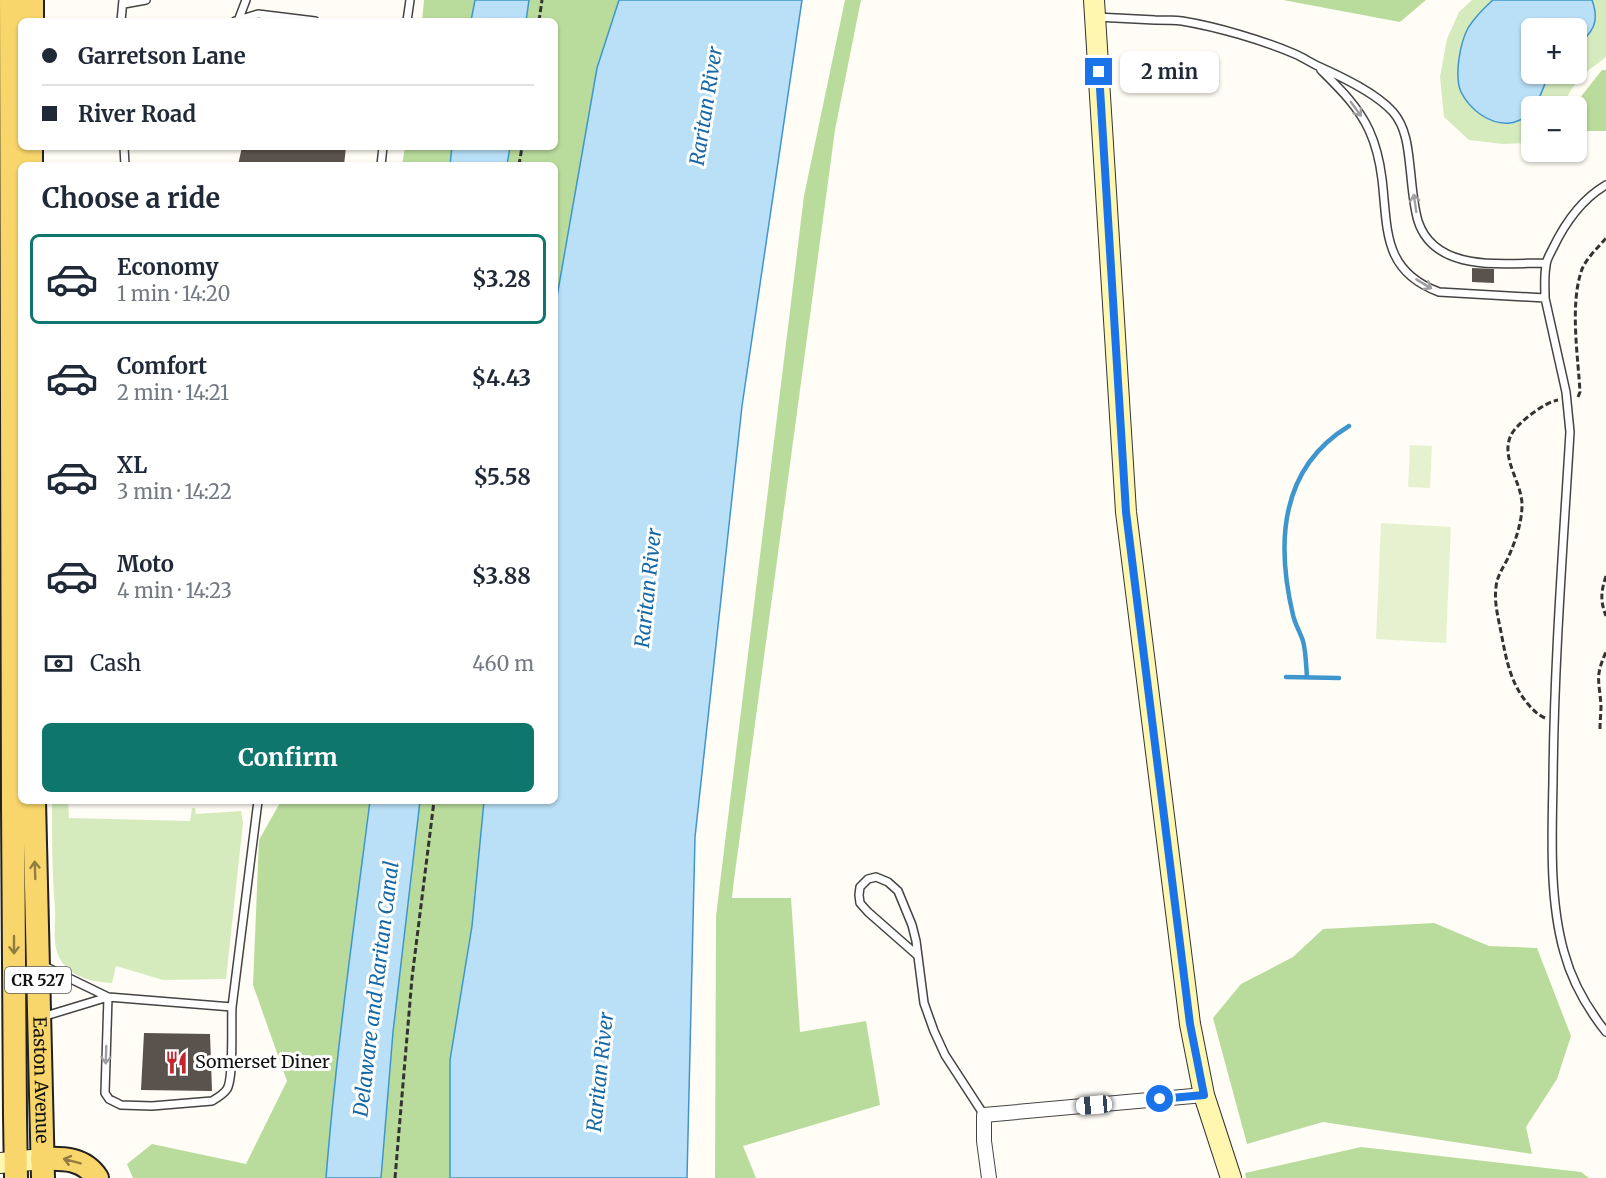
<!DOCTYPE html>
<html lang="en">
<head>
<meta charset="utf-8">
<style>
	body { margin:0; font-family:Merriweather,serif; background:#f6f6f7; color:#1f2937; height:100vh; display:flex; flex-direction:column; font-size:22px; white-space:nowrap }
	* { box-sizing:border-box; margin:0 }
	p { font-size:20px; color:#747a83 }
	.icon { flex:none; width:33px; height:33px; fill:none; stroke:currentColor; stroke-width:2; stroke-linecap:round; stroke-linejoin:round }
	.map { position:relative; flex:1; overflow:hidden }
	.panel { position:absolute; left:18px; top:162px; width:540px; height:642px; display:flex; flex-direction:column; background:#fff; border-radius:9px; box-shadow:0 2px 4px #0004 }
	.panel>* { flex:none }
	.guide { position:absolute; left:18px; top:18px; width:540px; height:132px; border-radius:9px; box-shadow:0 2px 4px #0004; display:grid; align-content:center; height:132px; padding:0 24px; background:#fff }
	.controls { position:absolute; left:1521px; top:18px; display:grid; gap:12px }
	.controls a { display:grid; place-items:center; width:66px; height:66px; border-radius:9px; background:#fff; box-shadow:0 2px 4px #0004; font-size:30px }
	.end { position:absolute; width:27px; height:27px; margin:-14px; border:8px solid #1a73e8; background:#fff; box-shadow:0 0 0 3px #fff }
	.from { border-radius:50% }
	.bubble { position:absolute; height:42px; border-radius:9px; background:#fff; box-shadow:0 2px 4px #0004; font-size:20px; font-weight:700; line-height:42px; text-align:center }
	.car { position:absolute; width:18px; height:36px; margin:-18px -9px; border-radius:8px; box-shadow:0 0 4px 2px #0007; background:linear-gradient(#fff 24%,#345 0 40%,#fff 0 76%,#345 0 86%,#fff 0) }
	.guide b { display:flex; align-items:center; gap:21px; height:57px; font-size:22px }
	.guide b+b { border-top:2px solid #e0e1e3 }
	.guide i { width:15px; height:15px; background:#1f2937 }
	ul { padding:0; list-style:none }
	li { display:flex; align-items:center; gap:18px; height:90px; margin:0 12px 9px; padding:0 12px; border:3px solid transparent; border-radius:9px }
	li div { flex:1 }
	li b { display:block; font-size:22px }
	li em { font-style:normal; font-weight:700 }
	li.current { border-color:#0f766e }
	li>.icon { width:54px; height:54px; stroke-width:1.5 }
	h2 { padding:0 24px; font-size:27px; line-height:72px }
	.pay { display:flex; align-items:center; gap:15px; height:66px; padding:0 24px; font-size:22px }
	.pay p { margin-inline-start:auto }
	.primary-button { display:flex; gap:12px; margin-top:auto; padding:12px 24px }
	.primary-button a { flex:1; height:69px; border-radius:9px; background:#0f766e; color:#fff; font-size:24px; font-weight:700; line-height:69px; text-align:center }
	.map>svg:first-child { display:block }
	.green { fill:#d5ebbd }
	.forest { fill:#b9dc9c }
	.pitch { fill:#e6f2cf }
	.water { fill:#b9e0f7; stroke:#3f96cf; stroke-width:1.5 }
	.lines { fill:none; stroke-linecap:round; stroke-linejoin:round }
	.stream { stroke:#3f96cf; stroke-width:4.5 }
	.building { fill:#5a524d }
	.lane-casing { stroke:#444; stroke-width:10 }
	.street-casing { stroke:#444; stroke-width:16 }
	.secondary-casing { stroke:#333; stroke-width:22 }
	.primary-casing { stroke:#222; stroke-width:26 }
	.path { stroke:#333; stroke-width:3; stroke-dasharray:6 3; stroke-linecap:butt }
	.lane { stroke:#fff; stroke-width:7 }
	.street { stroke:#fff; stroke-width:14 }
	.secondary { stroke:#fff6b0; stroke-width:20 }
	.primary { stroke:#f9d66b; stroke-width:22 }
	.oneway { stroke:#a0a0a0 }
	.oneway2 { stroke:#917d42 }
	.route { stroke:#1a73e8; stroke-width:8 }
	.labels { text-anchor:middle; stroke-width:6; stroke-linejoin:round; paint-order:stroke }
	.shield { fill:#fff; stroke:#585858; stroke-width:1.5 }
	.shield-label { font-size:16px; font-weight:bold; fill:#111 }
	.poi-label { font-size:18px; fill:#111; stroke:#fff; text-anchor:start }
	.street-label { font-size:18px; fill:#111; stroke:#fff }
	.water-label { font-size:20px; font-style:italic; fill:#1768a6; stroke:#fff }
</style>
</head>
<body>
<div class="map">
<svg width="1606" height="1178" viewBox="0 0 1606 1178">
	<rect width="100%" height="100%" fill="#fffdf5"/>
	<path class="green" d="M1472 0H1493C1466 24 1459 43 1458 79L1508 123C1514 122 1528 119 1531 116V141L1529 143 1503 144 1469 140 1444 117 1440 77 1447 39 1459 12Z
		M1592 0H1606V57L1581 76 1571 90 1562 106H1534C1542 97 1543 84 1550 74H1576L1577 46 1584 39 1595 9Z
		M52 801H68L69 818 190 821 192 808H195L196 814 241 811 243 823 226 979 163 980 116 966 112 983C94 982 73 978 62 962 51 947 56 925 55 908 52 872 52 837 52 801Z"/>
	<path class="forest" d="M424 0H475L471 21H422Z
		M529 0H619L597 68 555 308V165H507L510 147H555V21H526Z
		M845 0H861L835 130 734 880 732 898H791L800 1032 866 1021 880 1105 743 1146 756 1178H715L716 916 804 196Z
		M1283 0H1426L1400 22Z
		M1602 70H1606V131H1577L1576 106H1575L1579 99Z
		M405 147H452L450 165H402Z
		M281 801H370C354 926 336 1052 326 1178H133L127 1164 152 1144 246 1164 287 1081 253 985 259 840Z
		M420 801H484L472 926 450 1060V1178H381L393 1032Z
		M1434 923 1489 946 1537 948 1571 1036 1557 1079 1526 1127 1532 1154 1323 1122 1247 1144 1213 1018 1241 984 1293 957 1323 929Z
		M1361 1147 1581 1172 1589 1178H1246L1245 1173Z"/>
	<path class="pitch" d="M1410 445 1432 446 1430 488 1408 487Z
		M1381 523 1451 527 1446 643 1376 639Z"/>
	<path class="water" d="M475 0H529L526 21H471Z
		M619 0H802L742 406 695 837 687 1178H450V1060L472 926 484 801H555V308L597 68Z
		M1493 0H1592C1600 22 1593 32 1577 46L1576 28H1532V74H1550C1543 84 1542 97 1534 106H1532L1531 116C1529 118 1526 118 1523 119 1518 120 1515 123 1510 123 1490 125 1470 110 1461 92 1454 76 1460 43 1468 28 1475 17 1484 8 1493 0Z
		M452 147H510L507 165H450Z
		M370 801H420L393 1032 381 1178H326C336 1052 354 926 370 801Z"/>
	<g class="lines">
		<path class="stream" d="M1286 677 1339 678
			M1307 677C1306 665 1306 652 1303 641 1300 632 1295 624 1293 615 1276 543 1280 468 1349 426"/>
	</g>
	<path class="building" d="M242 147H346L344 165H238Z
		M1472 268 1494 269V283L1472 282Z
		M144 1033 210 1034 212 1091 141 1090Z"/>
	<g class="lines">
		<defs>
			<path id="lane" d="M124 4 146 0
				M1096 17C1116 18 1135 19 1155 20 1164 20 1173 20 1182 21 1218 27 1262 40 1295 54 1304 58 1311 63 1320 67 1342 77 1376 93 1393 112 1406 127 1408 148 1410 167 1412 184 1413 204 1418 221 1435 273 1503 263 1546 263
				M121 21 123 0
				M235 21 258 14 315 21
				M238 21 246 0
				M407 21 410 0
				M1321 70C1339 88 1358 106 1369 130 1376 145 1380 163 1382 179 1388 229 1382 271 1439 292L1545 298
				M124 147 125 165
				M381 165 383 147
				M1606 185C1582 199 1565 223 1553 248 1550 254 1546 260 1546 266 1544 276 1545 288 1545 298L1566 392 1570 432C1563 548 1554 664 1553 781 1552 835 1549 899 1564 952 1572 982 1587 1008 1606 1032
				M917 955 868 912 860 903 859 895 860 887 868 879 876 877 888 882 898 891 912 925 916 941 924 1003 934 1031 945 1055 984 1115
				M42 965 108 997 232 1007 258 801
				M108 997 105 1093 109 1099 121 1105 152 1106 212 1101C217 1098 224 1094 227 1089 234 1078 231 1023 232 1007
				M42 1017 108 997"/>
			<path id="street" d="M989 1178 984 1141V1115L1204 1095"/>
			<path id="secondary" d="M1094 0 1126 512 1190 1024 1204 1095 1231 1178
				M0 1163 42 1159"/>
			<g id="primary">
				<path d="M11 0 13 807 15 1116 16 1178"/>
				<path d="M32 21V0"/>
				<path d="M31 165V147"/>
				<path id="s1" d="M34 801 43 1178"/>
				<path d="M42 1159C63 1158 84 1158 97 1178"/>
			</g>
		</defs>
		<use href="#lane" class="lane-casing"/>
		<use href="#street" class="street-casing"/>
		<use href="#secondary" class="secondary-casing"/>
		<use href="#primary" class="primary-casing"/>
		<path class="path" d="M539 21 542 0
			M519 165 522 147
			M1578 397 1580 392C1578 356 1570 307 1581 272 1585 259 1598 248 1606 238
			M1606 576C1601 591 1600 601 1606 616
			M1545 718C1538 715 1533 710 1528 704 1510 683 1506 658 1501 632 1498 617 1494 602 1496 587 1497 576 1503 568 1508 558 1515 542 1522 523 1522 505 1522 482 1500 458 1511 435 1517 423 1545 402 1558 400
			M1600 729C1600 721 1601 713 1601 705 1599 680 1595 676 1606 652
			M395 1178 412 978 434 801"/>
		<use href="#lane" class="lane"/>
		<use href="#street" class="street"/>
		<use href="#secondary" class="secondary"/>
		<use href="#primary" class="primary"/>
	</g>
	<defs><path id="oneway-shaft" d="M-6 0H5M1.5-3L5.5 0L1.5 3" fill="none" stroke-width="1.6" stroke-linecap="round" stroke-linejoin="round" transform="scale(1.5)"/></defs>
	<g class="oneway">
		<use href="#oneway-shaft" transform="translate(1356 109) rotate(54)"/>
		<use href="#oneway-shaft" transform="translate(1415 203) rotate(-98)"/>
		<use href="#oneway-shaft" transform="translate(1424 284) rotate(31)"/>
		<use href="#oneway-shaft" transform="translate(106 1055) rotate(92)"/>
	</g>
	<g class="oneway2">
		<use href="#oneway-shaft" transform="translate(35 870) rotate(-92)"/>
		<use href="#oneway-shaft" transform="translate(14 945) rotate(90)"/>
		<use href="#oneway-shaft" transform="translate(72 1161) rotate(-165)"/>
	</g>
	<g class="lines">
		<path class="route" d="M1099 72 1126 512 1190 1024 1204 1095 1160 1099"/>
	</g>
	<defs>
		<symbol id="restaurant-bare" viewBox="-9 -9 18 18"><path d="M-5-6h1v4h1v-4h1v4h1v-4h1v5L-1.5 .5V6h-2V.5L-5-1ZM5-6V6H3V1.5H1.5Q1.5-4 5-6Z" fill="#c4262e" stroke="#fff" stroke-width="2.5" paint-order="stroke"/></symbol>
	</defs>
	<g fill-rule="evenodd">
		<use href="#restaurant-bare" x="160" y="1046" width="33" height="33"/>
	</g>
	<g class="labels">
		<rect class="shield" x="5" y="967" width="66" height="26" rx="4.5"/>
		<g class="shield-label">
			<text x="38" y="986">CR 527</text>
		</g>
		<g class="poi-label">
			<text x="195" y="1068">Somerset Diner</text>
		</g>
		<g class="street-label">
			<text dy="6" stroke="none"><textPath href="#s1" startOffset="279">Easton Avenue</textPath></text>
		</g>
		<g class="water-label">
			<text transform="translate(706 106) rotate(-81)" y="7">Raritan River</text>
			<text transform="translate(648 588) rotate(-84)" y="7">Raritan River</text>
			<text transform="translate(376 989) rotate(-83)" y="7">Delaware and Raritan Canal</text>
			<text transform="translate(600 1072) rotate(-84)" y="7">Raritan River</text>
		</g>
	</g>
</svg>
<div class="controls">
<a>+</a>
<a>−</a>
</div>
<i class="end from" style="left:1160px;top:1099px"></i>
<i class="end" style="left:1099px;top:72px"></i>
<div class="bubble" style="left:1120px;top:51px;width:99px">2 min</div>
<i class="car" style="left:1094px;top:1105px;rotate:265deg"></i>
<div class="guide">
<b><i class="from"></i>Garretson Lane</b>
<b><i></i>River Road</b>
</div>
<section class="panel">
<h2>Choose a ride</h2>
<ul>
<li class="current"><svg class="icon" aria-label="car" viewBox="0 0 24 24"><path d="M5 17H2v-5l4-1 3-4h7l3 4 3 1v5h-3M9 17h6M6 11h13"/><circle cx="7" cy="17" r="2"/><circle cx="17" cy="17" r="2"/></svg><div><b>Economy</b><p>1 min · 14:20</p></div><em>$3.28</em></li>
<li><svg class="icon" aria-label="car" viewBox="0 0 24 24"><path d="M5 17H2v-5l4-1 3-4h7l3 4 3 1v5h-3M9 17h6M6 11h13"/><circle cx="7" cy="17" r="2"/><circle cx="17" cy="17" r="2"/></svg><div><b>Comfort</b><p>2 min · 14:21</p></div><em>$4.43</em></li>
<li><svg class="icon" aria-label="car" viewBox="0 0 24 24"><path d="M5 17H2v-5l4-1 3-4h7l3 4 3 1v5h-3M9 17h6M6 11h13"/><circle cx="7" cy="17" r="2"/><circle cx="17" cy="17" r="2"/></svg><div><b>XL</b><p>3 min · 14:22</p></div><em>$5.58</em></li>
<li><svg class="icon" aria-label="car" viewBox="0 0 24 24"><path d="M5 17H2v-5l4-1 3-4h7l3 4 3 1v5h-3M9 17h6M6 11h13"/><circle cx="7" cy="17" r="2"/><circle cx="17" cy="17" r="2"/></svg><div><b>Moto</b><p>4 min · 14:23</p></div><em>$3.88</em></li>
</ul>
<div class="pay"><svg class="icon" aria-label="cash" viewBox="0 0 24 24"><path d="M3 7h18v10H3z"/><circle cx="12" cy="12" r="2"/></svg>Cash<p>460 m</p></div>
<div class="primary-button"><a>Confirm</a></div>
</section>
</div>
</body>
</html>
